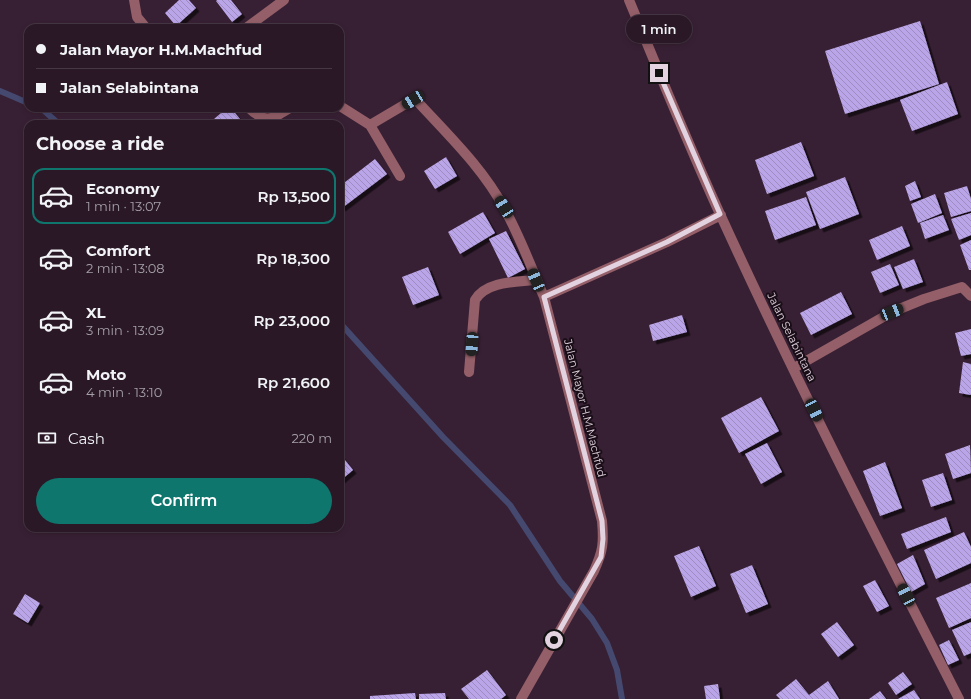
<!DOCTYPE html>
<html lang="en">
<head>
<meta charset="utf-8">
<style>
	body { margin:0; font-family:Montserrat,sans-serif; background:#32212f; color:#f1f3f6; height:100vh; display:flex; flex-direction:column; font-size:15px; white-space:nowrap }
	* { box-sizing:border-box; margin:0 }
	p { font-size:13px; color:#a5a0a7 }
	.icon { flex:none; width:22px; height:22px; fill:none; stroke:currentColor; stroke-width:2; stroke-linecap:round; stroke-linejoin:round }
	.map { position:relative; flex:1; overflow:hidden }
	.panel { position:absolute; left:24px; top:120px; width:320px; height:412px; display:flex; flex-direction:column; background:#2a1827; border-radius:12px; box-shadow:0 2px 6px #0003,0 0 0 1px #463744 }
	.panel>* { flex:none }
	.banner { position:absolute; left:24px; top:24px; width:320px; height:88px; border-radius:12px; box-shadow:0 2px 6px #0003,0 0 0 1px #463744; display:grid; align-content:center; height:88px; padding:0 12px; background:#2a1827 }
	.end { position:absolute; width:18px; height:18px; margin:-9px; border:5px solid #e3d3e0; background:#111; box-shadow:0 0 0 2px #111 }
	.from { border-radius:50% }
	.bubble { position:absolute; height:28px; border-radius:14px; background:#2a1827; box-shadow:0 2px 6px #0003,0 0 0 1px #463744; font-size:13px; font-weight:600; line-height:28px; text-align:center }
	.car { position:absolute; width:12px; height:24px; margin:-12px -6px; border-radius:5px; box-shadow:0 0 3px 1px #0007; background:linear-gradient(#222 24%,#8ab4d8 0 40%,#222 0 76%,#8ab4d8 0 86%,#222 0) }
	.banner b { display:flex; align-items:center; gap:14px; height:38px; font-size:15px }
	.banner b+b { border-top:1px solid #463744 }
	.banner i { width:10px; height:10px; background:#f1f3f6 }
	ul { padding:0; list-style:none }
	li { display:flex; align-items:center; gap:12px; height:56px; margin:0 8px 6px; padding:0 4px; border:2px solid transparent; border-radius:12px }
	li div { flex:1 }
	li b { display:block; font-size:15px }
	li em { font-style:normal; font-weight:600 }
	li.on { border-color:#0f766e }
	li>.icon { width:36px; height:36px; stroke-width:1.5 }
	h2 { padding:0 12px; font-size:18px; line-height:48px }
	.pay { display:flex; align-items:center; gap:10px; height:44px; padding:0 12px; font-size:15px }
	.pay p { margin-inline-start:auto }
	.button { display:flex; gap:8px; margin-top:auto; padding:8px 12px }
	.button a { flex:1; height:46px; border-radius:24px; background:#0f766e; color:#fff; font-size:16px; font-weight:600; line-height:46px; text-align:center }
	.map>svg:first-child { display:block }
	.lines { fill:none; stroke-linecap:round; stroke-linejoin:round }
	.stream { stroke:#454970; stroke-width:6 }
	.building { fill:url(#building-back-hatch); filter:url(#shadow) }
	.minor { stroke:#945f68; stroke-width:10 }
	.route { stroke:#e3d3e0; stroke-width:5 }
	.labels { text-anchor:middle; stroke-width:4; stroke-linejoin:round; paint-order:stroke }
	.street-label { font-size:11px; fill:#e3d3e0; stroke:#190e17 }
</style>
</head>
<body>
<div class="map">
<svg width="971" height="699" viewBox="0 0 971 699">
	<defs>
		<pattern id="building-back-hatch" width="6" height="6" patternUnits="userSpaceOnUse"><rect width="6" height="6" fill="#baa5e8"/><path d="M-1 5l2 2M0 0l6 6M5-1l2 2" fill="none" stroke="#9c8cbf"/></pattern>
		<filter id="shadow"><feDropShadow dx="3.5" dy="3.5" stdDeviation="0" flood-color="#0009"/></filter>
	</defs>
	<rect width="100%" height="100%" fill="#382034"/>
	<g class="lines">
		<path class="stream" d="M0 91 28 103
			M41 108 59 124
			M340 323 443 437 510 505 560 581 592 619 607 643 617 670 622 699"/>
	</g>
	<path class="building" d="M179 0H189L196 8 176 26 165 13Z
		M217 0H231L242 14 232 22 216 1Z
		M920 21 939 84 845 114 825 51Z
		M947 82 958 114 912 131 900 100Z
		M227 108H231L244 124H208Z
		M801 142 814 176 767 194 755 160Z
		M446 157 457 176 435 189 424 171Z
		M375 159 387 174 342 208 340 205V186Z
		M845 177 859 214 820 229 806 192Z
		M915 181 921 197 910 201 905 186Z
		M967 186 971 199V211L951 217 944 193Z
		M935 194 942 213 918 223 911 204Z
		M806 197 816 225 775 240 765 211Z
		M483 212 495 233 460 254 448 232Z
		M971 213V235L959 240 951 219Z
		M943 215 949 230 925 239 920 223Z
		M902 226 910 246 877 260 869 240Z
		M506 231 525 269 508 278 489 239Z
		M971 240V270H969L960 245Z
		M914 259 923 282 903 289 894 267Z
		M890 264 899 285 880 293 871 272Z
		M428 267 439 295 413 305 402 277Z
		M841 292 852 314 811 335 800 313Z
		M682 315 687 332 653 341 649 325Z
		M971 329V354L961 356 955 333Z
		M963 362 971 364V395L959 393Z
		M761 397 779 431 739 453 721 418Z
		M767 443 782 472 761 484 745 454Z
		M970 445 971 473 953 479 945 454Z
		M340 454 353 470 340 481Z
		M885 462 902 508 880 516 863 471Z
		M943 473 952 500 931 507 922 480Z
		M946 517 951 532 907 549 901 534Z
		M964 532 971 547V563L936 579 924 550Z
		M699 546 716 586 691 597 674 556Z
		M913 555 925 584 911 592 897 564Z
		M752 565 768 604 746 613 730 574Z
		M875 580 889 606 877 612 863 586Z
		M971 583V618L949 628 936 598Z
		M25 594 40 603 28 623 13 614Z
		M837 622 854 645 838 657 821 634Z
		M971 622V653L964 656 952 630Z
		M949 640 959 660 948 665 939 645Z
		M487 670 506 695 501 699H469L461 689Z
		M903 672 912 684 896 695 888 683Z
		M796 679 809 695 828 681 839 699H780L776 695Z
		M718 684 720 699H706L704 686Z
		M914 690 920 699H898Z
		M880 691 886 699H869Z
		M415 693 416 699H370V696Z
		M445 693 446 699H419V694Z"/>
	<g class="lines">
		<path class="minor" d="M134 0 137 17 146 28
			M629 0C659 72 688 144 720 214 795 378 877 539 959 699
			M246 28 284 0
			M340 106 370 125
			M249 108C267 125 271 119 290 108
			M400 176 370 125 414 99 417 101C447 134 483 168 504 208 520 236 531 267 544 297
			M794 368 892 312 924 299 962 287 971 296
			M469 372 475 300C486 281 516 282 536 280
			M521 699 594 571C603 551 604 543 602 521L544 297 667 242 721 215"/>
	</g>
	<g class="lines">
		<path class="route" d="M554 640 601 557 603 539 602 521 544 297 667 242 720 214 659 73"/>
	</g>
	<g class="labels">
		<g class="street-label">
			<text transform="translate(792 337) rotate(64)" y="4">Jalan Selabintana</text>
			<text transform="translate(585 408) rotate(76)" y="4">Jalan Mayor H.M.Machfud</text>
		</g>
	</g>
</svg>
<i class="end from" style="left:554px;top:640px"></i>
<i class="end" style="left:659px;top:73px"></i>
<div class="bubble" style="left:626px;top:15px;width:66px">1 min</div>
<i class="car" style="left:413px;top:100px;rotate:239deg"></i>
<i class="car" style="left:504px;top:207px;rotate:327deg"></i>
<i class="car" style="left:536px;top:280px;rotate:337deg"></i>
<i class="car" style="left:892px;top:312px;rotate:68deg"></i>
<i class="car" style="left:472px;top:344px;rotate:184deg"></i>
<i class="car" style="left:814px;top:410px;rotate:154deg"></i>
<i class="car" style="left:906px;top:595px;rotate:333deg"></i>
<div class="banner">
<b><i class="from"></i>Jalan Mayor H.M.Machfud</b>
<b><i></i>Jalan Selabintana</b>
</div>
<section class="panel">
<h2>Choose a ride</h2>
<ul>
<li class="on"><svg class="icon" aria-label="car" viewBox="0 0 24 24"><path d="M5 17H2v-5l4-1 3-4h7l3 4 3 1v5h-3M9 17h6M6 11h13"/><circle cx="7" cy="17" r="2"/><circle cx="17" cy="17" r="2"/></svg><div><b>Economy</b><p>1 min · 13:07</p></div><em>Rp 13,500</em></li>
<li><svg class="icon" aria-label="car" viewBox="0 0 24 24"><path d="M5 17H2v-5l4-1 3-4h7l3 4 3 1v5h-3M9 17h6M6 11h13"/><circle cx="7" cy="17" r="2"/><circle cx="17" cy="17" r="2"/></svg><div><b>Comfort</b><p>2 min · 13:08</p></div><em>Rp 18,300</em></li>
<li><svg class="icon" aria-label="car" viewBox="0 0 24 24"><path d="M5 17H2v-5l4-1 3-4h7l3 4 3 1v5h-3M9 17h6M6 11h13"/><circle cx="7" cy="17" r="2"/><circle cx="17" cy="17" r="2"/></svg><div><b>XL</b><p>3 min · 13:09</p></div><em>Rp 23,000</em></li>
<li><svg class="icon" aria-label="car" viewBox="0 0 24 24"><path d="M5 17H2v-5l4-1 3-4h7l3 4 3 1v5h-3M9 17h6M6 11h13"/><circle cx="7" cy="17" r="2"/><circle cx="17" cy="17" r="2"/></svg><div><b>Moto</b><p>4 min · 13:10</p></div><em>Rp 21,600</em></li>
</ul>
<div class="pay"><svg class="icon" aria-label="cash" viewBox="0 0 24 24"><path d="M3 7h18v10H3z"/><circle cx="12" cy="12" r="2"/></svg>Cash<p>220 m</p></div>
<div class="button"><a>Confirm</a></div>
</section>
</div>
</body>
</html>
